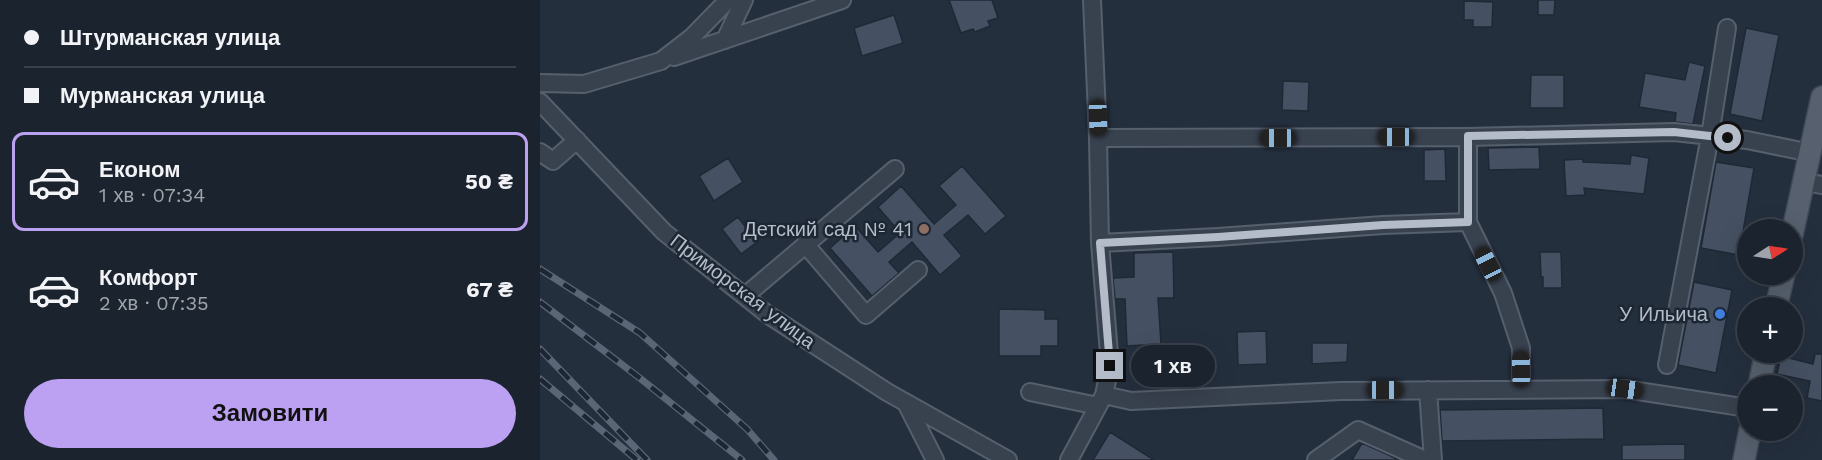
<!DOCTYPE html>
<html lang="uk">
<head>
<meta charset="utf-8">
<style>
	body { margin:0; font-family:"Work Sans",sans-serif; background:#282f3a; color:#f1f3f6; height:100vh; display:flex; flex-direction:column; font-size:22px; white-space:nowrap }
	* { box-sizing:border-box; margin:0 }
	p { font-size:20px; color:#a0a4aa }
	.icon { flex:none; width:33px; height:33px; fill:none; stroke:currentColor; stroke-width:2; stroke-linecap:round; stroke-linejoin:round }
	.map { position:relative; flex:1; overflow:hidden }
	.side { display:flex; flex-direction:column; background:#1b232e; width:540px }
	.side>* { flex:none }
	.banner { display:grid; align-content:center; height:132px; padding:0 24px; background:#1b232e }
	.needle { width:39px; rotate:78deg }
	.fabs { position:absolute; left:1197px; top:219px; display:grid; gap:12px }
	.fabs a { display:grid; place-items:center; width:66px; height:66px; border-radius:50%; background:#1b232e; box-shadow:0 6px 24px #0002,0 0 0 2px #39404a; font-size:30px }
	.end { position:absolute; width:27px; height:27px; margin:-14px; border:8px solid #b4bcc9; background:#111; box-shadow:0 0 0 3px #111 }
	.from { border-radius:50% }
	.bubble { position:absolute; height:42px; border-radius:21px; background:#1b232e; box-shadow:0 6px 24px #0002,0 0 0 2px #39404a; font-size:20px; font-weight:700; line-height:42px; text-align:center }
	.car { position:absolute; width:18px; height:36px; margin:-18px -9px; border-radius:8px; box-shadow:0 0 4px 2px #0007; background:linear-gradient(#222 24%,#8ab4d8 0 40%,#222 0 76%,#8ab4d8 0 86%,#222 0) }
	.banner b { display:flex; align-items:center; gap:21px; height:57px; font-size:22px }
	.banner b+b { border-top:2px solid #39404a }
	.banner i { width:15px; height:15px; background:#f1f3f6 }
	ul { padding:0; list-style:none }
	li { display:flex; align-items:center; gap:18px; height:99px; margin:0 12px 9px; padding:0 12px; border:3px solid transparent; border-radius:12px }
	li div { flex:1 }
	li b { display:block; font-size:22px }
	li em { font-style:normal; font-weight:700 }
	li.on { border-color:#bca0f2 }
	li>.icon { width:54px; height:54px; stroke-width:1.5 }
	.cta { display:flex; gap:12px; margin-top:auto; padding:12px 24px }
	.cta a { flex:1; height:69px; border-radius:36px; background:#bca0f2; color:#111; font-size:24px; font-weight:700; line-height:69px; text-align:center }
	main { display:flex; flex:1; min-height:0 }
	.map>svg:first-child { display:block }
	.building { fill:#455162; stroke:#1f2835; stroke-width:1.5 }
	.lines { fill:none; stroke-linecap:round; stroke-linejoin:round }
	.minor-casing { stroke:#565f6c; stroke-width:20 }
	.major-casing { stroke:#414a57; stroke-width:24 }
	.minor { stroke:#38414e; stroke-width:16 }
	.major { stroke:#56606e; stroke-width:21 }
	.rail-casing { stroke:#5a6575; stroke-width:7 }
	.rail { stroke:#1d2633; stroke-width:4.5; stroke-dasharray:14; stroke-linecap:butt }
	.route { stroke:#b4bcc9; stroke-width:8 }
	.education-dot { fill:#8d6e63; stroke:#1d2633; stroke-width:2 }
	.shop-dot { fill:#3f7fe0; stroke:#1d2633; stroke-width:2 }
	.labels { text-anchor:middle; stroke-width:5; stroke-linejoin:round; paint-order:stroke }
	.poi-label { font-size:20px; fill:#b4bcc9; stroke:#1d2633; text-anchor:end }
	.street-label { font-size:20px; fill:#b4bcc9; stroke:#1d2633 }
</style>
</head>
<body>
<main>
<section class="side">
<div class="banner">
<b><i class="from"></i>Штурманская улица</b>
<b><i></i>Мурманская улица</b>
</div>
<ul>
<li class="on"><svg class="icon" aria-label="car" viewBox="0 0 24 24"><path d="M5 17H2v-5l4-1 3-4h7l3 4 3 1v5h-3M9 17h6M6 11h13"/><circle cx="7" cy="17" r="2"/><circle cx="17" cy="17" r="2"/></svg><div><b>Економ</b><p>1 хв · 07:34</p></div><em>50 ₴</em></li>
<li><svg class="icon" aria-label="car" viewBox="0 0 24 24"><path d="M5 17H2v-5l4-1 3-4h7l3 4 3 1v5h-3M9 17h6M6 11h13"/><circle cx="7" cy="17" r="2"/><circle cx="17" cy="17" r="2"/></svg><div><b>Комфорт</b><p>2 хв · 07:35</p></div><em>67 ₴</em></li>
</ul>
<div class="cta"><a>Замовити</a></div>
</section>
<div class="map">
<svg width="1282" height="460" viewBox="0 0 1282 460">
	<rect width="100%" height="100%" fill="#242f3e"/>
	<path class="building" d="M409 0H452L458 18 448 21 450 26 435 32 433 29 421 33Z
		M998 0H1015L1014 15H998Z
		M924 1 953 2 952 27H933V20H924Z
		M354 15 363 43 322 56 314 28Z
		M1206 28 1239 35 1222 121 1190 114Z
		M1149 62 1165 66 1153 124 1135 122 1136 113 1099 107 1105 73 1145 80Z
		M991 75H1024V108H990Z
		M743 81 769 82 768 111 742 110Z
		M999 147 1000 169 949 170 948 148Z
		M905 149 906 181H884V150Z
		M1091 155 1109 158 1104 194 1044 188 1045 195 1026 196 1024 160 1043 159V162L1090 164Z
		M188 158 203 182 174 201 159 176Z
		M1176 162 1214 168 1199 255 1161 248Z
		M422 166 466 216 445 234 428 215 404 235 422 256 400 275 372 242 349 262 359 273 332 296 290 248 315 226 338 252 360 233 338 207 361 186 394 224 416 205 399 186Z
		M198 217 217 242 201 254 182 229Z
		M633 252 634 298H618L621 344 587 346 585 299H575L573 278 594 277V253Z
		M1000 252H1021L1022 288H1003V277H1001Z
		M1154 282 1192 290 1176 373 1138 365Z
		M459 309 505 310V319H518V346H501V356H459Z
		M726 331 727 364 698 365 697 332Z
		M772 343H808L807 362 772 364Z
		M1275 354H1282V401L1267 398 1270 381 1237 374 1241 356 1273 364Z
		M1063 408 1064 439 902 441 900 410Z
		M570 432 614 460H553Z
		M822 443 851 456 858 460H812Z
		M1145 444V460H1082V445Z"/>
	<g class="lines">
		<defs>
			<path id="minor" d="M185 40 204 0
				M134 57 302 0
				M0 83 44 84 121 61 152 37 188 0
				M0 102 124 232 227 314 347 392 468 460
				M558 138 928 137 1134 132 1207 140 1271 153
				M0 152 13 161 37 140
				M1264 182 1282 185
				M928 222 963 293 981 348V390
				M560 243 678 237 843 225 928 222V137
				M265 244 326 315 378 270
				M205 296 355 169
				M1127 365 1170 136 1187 28
				M888 390 893 460
				M490 392 558 406
				M564 395 591 401 801 391 1085 389 1208 408
				M366 403 395 460
				M529 460 564 395 570 366 560 243 558 138 552 0
				M776 460 818 430 885 460"/>
			<path id="major" d="M1252 235 1282 97
				M1236 308 1244 274
				M1219 386 1226 352
				M1204 460 1210 430"/>
		</defs>
		<use href="#minor" class="minor-casing"/>
		<use href="#major" class="major-casing"/>
		<use href="#minor" class="minor"/>
		<use href="#major" class="major"/>
		<defs>
			<path id="rail" d="M0 269 100 333 207 429 234 460
				M0 302 101 379 202 460
				M0 349 107 460
				M0 379 97 460"/>
		</defs>
		<use href="#rail" class="rail-casing"/>
		<use href="#rail" class="rail"/>
	</g>
	<g class="lines">
		<path class="route" d="M570 366 560 243 678 237 843 225 928 222V136L1134 132 1188 138"/>
	</g>
	<circle class="education-dot" cx="384" cy="229" r="6"/>
	<circle class="shop-dot" cx="1180" cy="314" r="6"/>
	<g class="labels">
		<g class="poi-label">
			<text x="372" y="236">Детский сад № 41</text>
			<text x="1168" y="321">У Ильича</text>
		</g>
		<g class="street-label">
			<text transform="translate(203 291) rotate(37)" y="7">Приморская улица</text>
		</g>
	</g>
</svg>
<div class="fabs">
<a><svg class="needle" viewBox="-14 -14 28 28"><path d="M0-13l5 13h-10z" fill="#e53935"/><path d="M0 13l5-13h-10z" fill="#a0a4aa"/></svg></a>
<a>+</a>
<a>−</a>
</div>
<i class="end from" style="left:1188px;top:138px"></i>
<i class="end" style="left:570px;top:366px"></i>
<div class="bubble" style="left:591px;top:345px;width:84px">1 хв</div>
<i class="car" style="left:558px;top:118px;rotate:178deg"></i>
<i class="car" style="left:856px;top:137px;rotate:270deg"></i>
<i class="car" style="left:738px;top:138px;rotate:270deg"></i>
<i class="car" style="left:948px;top:264px;rotate:333deg"></i>
<i class="car" style="left:981px;top:369px;rotate:359deg"></i>
<i class="car" style="left:1085px;top:389px;rotate:98deg"></i>
<i class="car" style="left:845px;top:390px;rotate:90deg"></i>
</div>
</main>
</body>
</html>
